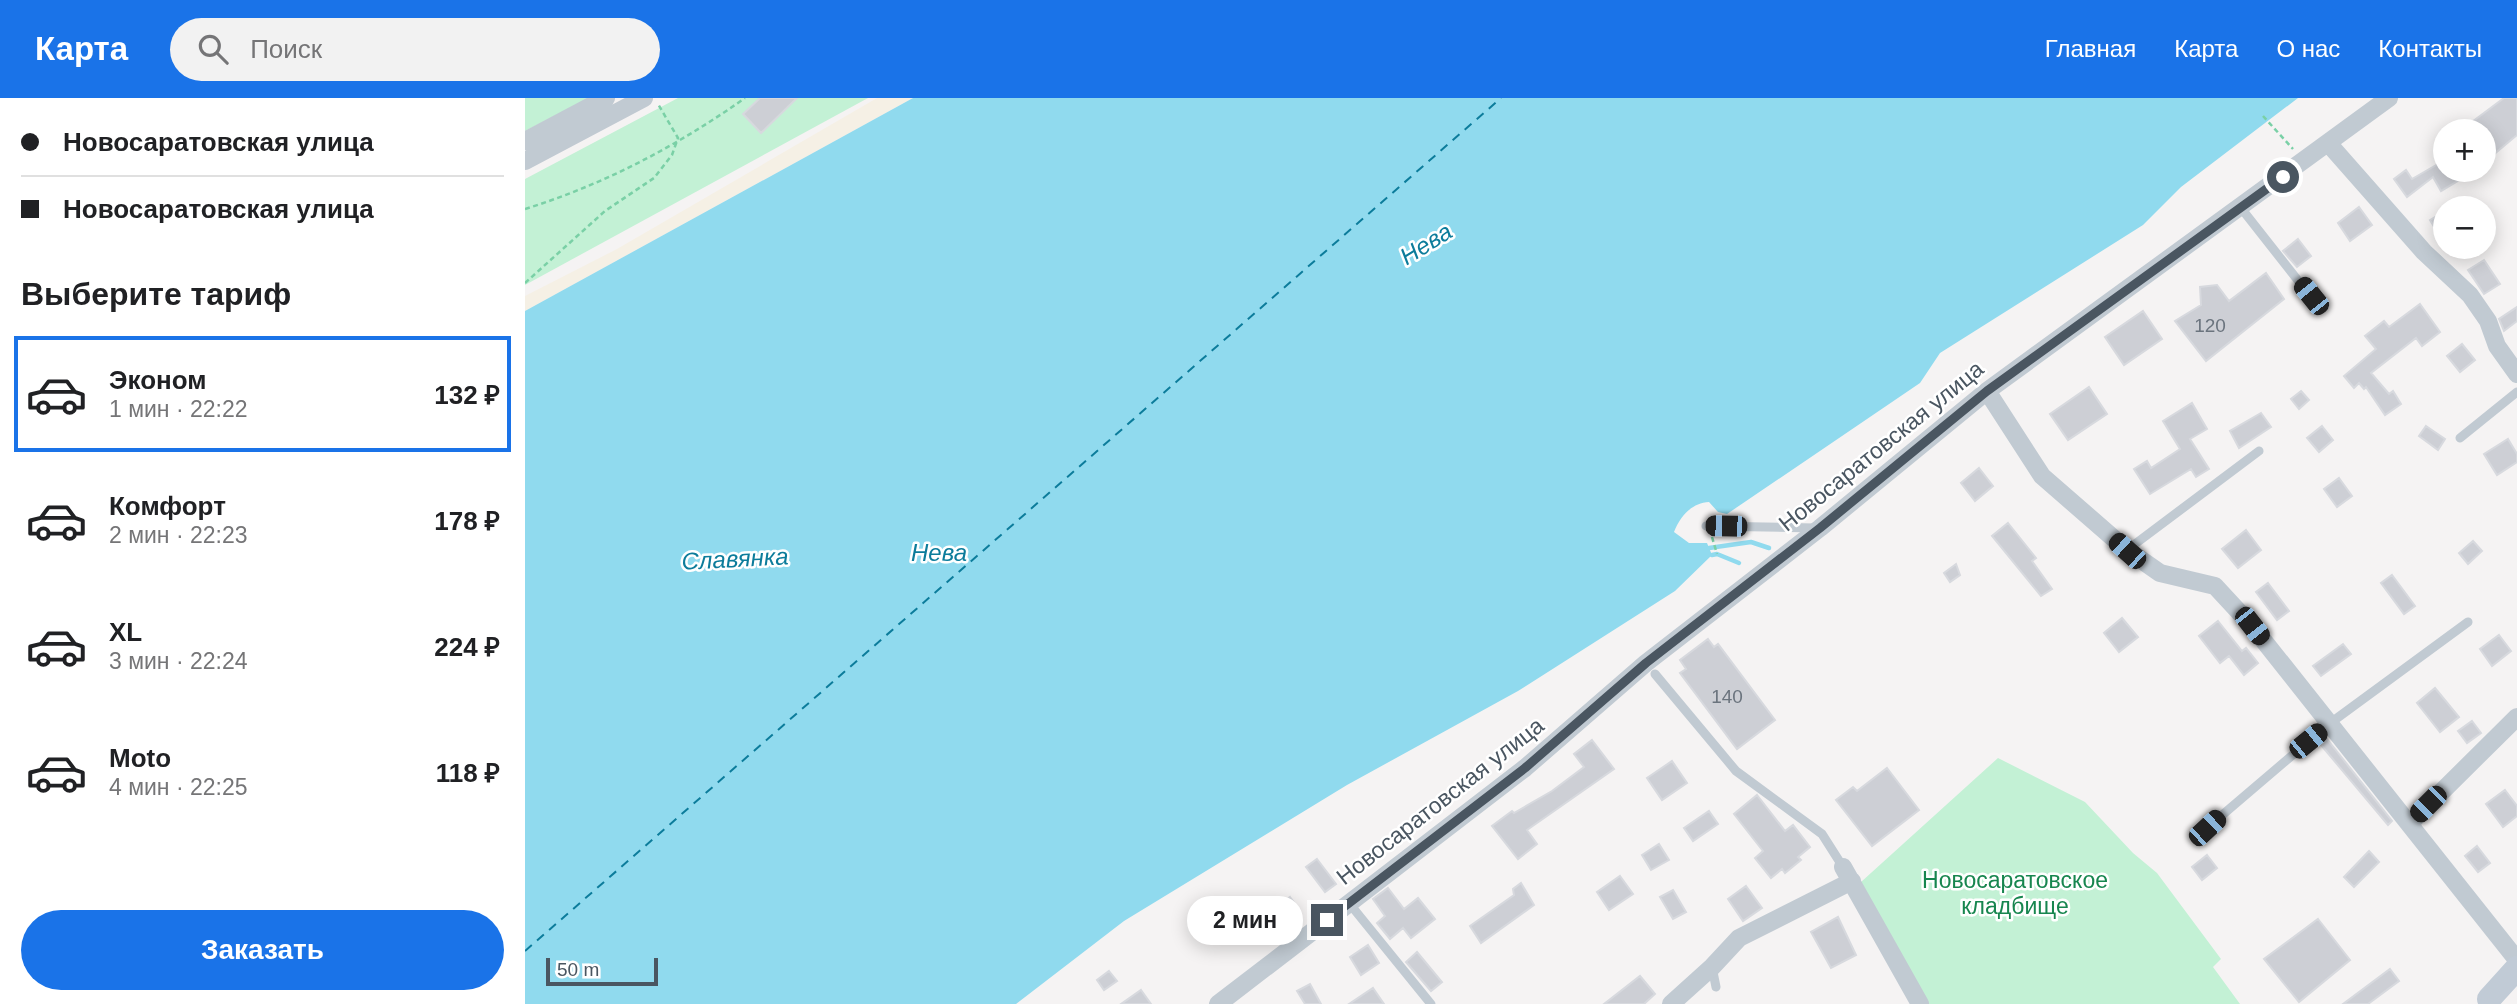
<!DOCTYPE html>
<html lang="ru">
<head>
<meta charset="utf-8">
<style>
	body { margin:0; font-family:Helvetica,sans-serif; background:#f2f2f2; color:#202124; height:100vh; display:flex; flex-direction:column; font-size:26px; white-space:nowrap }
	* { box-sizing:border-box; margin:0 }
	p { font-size:23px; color:#757577 }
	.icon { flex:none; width:38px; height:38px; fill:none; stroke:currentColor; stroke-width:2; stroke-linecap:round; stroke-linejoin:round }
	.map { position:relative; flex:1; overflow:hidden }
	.side { display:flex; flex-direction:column; background:#fff; width:525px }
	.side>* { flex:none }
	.hud { display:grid; align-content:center; height:154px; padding:0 21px; background:#fff }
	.buttons { position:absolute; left:1908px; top:21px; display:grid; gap:14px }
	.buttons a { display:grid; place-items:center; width:63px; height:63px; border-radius:50%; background:#fff; box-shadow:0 4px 18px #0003; font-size:35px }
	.scale { position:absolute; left:21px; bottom:18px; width:112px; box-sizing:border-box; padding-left:7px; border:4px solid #4a5661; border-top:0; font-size:19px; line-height:24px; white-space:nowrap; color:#4a5661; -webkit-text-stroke:5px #fff; paint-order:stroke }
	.end { position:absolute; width:32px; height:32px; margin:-16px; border:9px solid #4a5661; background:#fff; box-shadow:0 0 0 4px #fff }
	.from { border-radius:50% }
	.bubble { position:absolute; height:49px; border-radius:24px; background:#fff; box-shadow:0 4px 18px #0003; font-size:23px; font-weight:600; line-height:49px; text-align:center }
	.car { position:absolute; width:21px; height:42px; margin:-21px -10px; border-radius:9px; box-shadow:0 0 5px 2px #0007; background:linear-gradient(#222 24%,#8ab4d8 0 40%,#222 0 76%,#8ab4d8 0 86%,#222 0) }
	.hud b { display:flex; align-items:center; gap:24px; height:66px; font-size:26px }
	.hud b+b { border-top:2px solid #e0e0e0 }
	.hud i { width:18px; height:18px; background:#202124 }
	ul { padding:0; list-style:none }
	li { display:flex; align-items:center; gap:21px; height:116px; margin:0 14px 10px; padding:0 7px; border:4px solid transparent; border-radius:0px }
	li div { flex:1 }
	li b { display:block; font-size:26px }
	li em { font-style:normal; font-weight:600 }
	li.active { border-color:#1a73e8 }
	li>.icon { width:63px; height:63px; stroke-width:1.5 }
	h2 { padding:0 21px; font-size:32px; line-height:84px }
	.button { display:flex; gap:14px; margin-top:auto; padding:14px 21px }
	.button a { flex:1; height:80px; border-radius:42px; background:#1a73e8; color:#fff; font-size:28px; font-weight:600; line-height:80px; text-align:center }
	header { display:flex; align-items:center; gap:42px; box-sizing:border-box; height:98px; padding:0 35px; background:#1a73e8; color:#fff }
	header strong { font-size:33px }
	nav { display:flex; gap:38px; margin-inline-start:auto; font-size:24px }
	.search { width:490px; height:63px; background:#f2f2f2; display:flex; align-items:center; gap:18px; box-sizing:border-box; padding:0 24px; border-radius:38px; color:#757577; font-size:26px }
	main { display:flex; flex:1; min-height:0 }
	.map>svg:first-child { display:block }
	.green { fill:#c3f1d5 }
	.sand { fill:#f5f0e5 }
	.water { fill:#90daee }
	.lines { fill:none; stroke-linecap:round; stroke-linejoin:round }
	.stream { stroke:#90daee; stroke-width:4.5 }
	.ferry { stroke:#0c7c9b; stroke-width:2; stroke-dasharray:9 7; stroke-linecap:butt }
	.building { fill:#cdcfd5; stroke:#d7d9de; stroke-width:2 }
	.path { stroke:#7ad0a6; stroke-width:2.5; stroke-dasharray:5 3.5; stroke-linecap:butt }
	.lane { stroke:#c1cad2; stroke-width:9 }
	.street { stroke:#c1cad2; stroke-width:18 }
	.secondary { stroke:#c1cbd6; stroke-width:24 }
	.route { stroke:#4a5661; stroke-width:9 }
	.labels { text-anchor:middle; stroke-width:5; stroke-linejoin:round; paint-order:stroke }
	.number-label { font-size:19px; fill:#6b747e }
	.street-label { font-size:23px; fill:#4a5661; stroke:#fff }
	.park-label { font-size:23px; fill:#17864f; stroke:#fff }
	.water-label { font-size:24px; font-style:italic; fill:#0c7c9b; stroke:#fff }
</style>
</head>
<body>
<header>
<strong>Карта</strong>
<div class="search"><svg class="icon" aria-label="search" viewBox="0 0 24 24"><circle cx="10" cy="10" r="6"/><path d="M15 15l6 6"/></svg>Поиск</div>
<nav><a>Главная</a><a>Карта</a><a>О нас</a><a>Контакты</a></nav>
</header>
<main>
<section class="side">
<div class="hud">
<b><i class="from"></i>Новосаратовская улица</b>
<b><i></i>Новосаратовская улица</b>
</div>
<h2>Выберите тариф</h2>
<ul>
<li class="active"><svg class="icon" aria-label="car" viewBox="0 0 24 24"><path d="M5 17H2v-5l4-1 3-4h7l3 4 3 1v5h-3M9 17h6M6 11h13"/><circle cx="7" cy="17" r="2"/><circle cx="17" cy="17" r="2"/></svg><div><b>Эконом</b><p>1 мин · 22:22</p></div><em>132 ₽</em></li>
<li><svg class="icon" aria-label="car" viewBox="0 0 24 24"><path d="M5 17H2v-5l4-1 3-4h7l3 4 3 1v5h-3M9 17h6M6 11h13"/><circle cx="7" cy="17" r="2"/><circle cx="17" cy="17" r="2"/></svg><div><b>Комфорт</b><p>2 мин · 22:23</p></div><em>178 ₽</em></li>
<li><svg class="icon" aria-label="car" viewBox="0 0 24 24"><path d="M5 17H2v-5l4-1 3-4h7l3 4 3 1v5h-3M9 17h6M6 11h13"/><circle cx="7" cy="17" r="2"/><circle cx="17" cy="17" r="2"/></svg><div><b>XL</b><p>3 мин · 22:24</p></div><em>224 ₽</em></li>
<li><svg class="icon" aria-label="car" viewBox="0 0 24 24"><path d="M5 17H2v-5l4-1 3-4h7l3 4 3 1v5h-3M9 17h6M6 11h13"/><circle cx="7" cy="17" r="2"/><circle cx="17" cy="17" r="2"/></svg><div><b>Moto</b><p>4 мин · 22:25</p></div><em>118 ₽</em></li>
</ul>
<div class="button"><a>Заказать</a></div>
</section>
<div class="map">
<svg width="1992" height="906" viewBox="0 0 1992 906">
	<rect width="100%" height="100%" fill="#f5f3f3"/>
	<path class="green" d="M0 0H64L0 33Z
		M153 0H343L0 187V81Z
		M1473 660 1560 704 1608 755 1632 775 1696 861 1688 869 1715 906H1404L1336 784Z"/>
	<path class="sand" d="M352 0H388L0 213V198L92 151Z"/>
	<path class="water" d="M388 0H1773L1656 89 1618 127 1415 255 1395 285 1202 416 1193 414 1184 404C1166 405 1155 419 1149 434L1164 445H1182L1187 457 1150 493 993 593 822 687 599 823 491 906H0V213Z"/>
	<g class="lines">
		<path class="stream" d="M1184 450 1226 444 1244 450
			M1187 457 1192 456 1214 465"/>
		<path class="ferry" d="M0 853 976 0"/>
	</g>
	<path class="building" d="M235 0H272L236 35 218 16Z
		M1979 0H1992V37L1968 57 1958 46V33H1948L1943 27Z
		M1920 62V72H1951L1916 93 1908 79 1882 99 1869 81 1881 72 1887 81Z
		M1834 109 1847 127 1825 143 1813 125Z
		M1915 116 1920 124V147L1905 122Z
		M1773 141 1786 158 1772 169 1758 153Z
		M1959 162 1975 186 1959 196 1943 172Z
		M1741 175 1759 201 1681 263 1650 223 1676 207 1675 189 1692 187 1704 203Z
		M1895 206 1915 234 1897 248 1891 240 1846 275 1864 296 1868 293 1876 306 1860 317 1841 289 1839 291 1834 285 1829 290 1819 278 1851 251 1840 238 1859 223 1864 229Z
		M1992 209V223L1979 233 1974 221Z
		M1618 213 1637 241 1599 267 1580 239Z
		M1937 246 1950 262 1935 274 1922 258Z
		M1564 289 1582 316 1543 342 1525 316Z
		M1776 293 1784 302 1774 311 1766 301Z
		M1667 305 1682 331 1665 341 1684 371 1671 379 1666 371 1625 396 1609 371 1622 363 1626 370 1655 351 1638 323Z
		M1736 315 1746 329 1714 350 1705 333Z
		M1797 328 1808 342 1794 354 1782 340Z
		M1901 328 1920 341 1913 352 1894 338Z
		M1983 341 1992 356V364L1972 377 1959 356Z
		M1454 370 1468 388 1450 403 1436 385Z
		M1814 380 1827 398 1812 409 1799 391Z
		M1483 425 1511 460 1507 463 1527 491 1516 498 1467 438Z
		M1721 432 1736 452 1713 470 1697 451Z
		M1948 443 1957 453 1943 466 1934 455Z
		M1431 466 1435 477 1425 484 1419 475Z
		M1867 477 1890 508 1879 516 1856 485Z
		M1743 485 1764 513 1752 522 1731 494Z
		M1597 520 1613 539 1594 554 1579 535Z
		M1693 523 1717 553 1721 550 1733 565 1719 577 1704 558 1695 565 1674 538Z
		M1974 537 1986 553 1967 568 1955 551Z
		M1183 541 1189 549 1193 546 1250 622 1212 651 1155 575 1161 571 1155 562Z
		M1818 546 1826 556 1796 578 1788 568Z
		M1910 590 1934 619 1915 634 1892 605Z
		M1947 623 1956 635 1942 645 1933 633Z
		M1802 641 1867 723 1863 727 1796 647Z
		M1067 642 1089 671 1002 732 1012 746 993 761 967 728 987 713 989 715 1027 693 1059 669 1049 656Z
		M1147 663 1162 685 1137 702 1122 680Z
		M1362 670 1394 712 1347 748 1311 702 1328 689 1332 693Z
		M1980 692 1992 708V718L1978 729 1961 706Z
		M1232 697 1260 733 1268 727 1285 749 1273 759 1276 762 1260 775 1257 771 1246 780 1230 760 1238 753 1209 716Z
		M1184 713 1193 726 1168 743 1159 730Z
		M1134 746 1144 762 1126 772 1117 757Z
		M1952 748 1965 765 1953 774 1940 758Z
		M1844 753 1854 764 1829 789 1819 779Z
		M1682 757 1692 770 1677 782 1667 769Z
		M792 761 811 786 800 794 781 769Z
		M1095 778 1108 796 1084 812 1072 794Z
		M996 785 1009 807 956 845 945 828 989 797 988 791Z
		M1221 788 1237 810 1218 823 1203 801Z
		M863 790 879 811 893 800 910 821 886 840 878 830 865 841 852 825 860 818 848 801Z
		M1148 792 1161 814 1148 821 1135 799Z
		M765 799 773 810 749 829 740 818Z
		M1313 819 1331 857 1306 870 1286 834Z
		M1793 821 1825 862 1774 904 1739 861Z
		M843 847 854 865 836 877 825 859Z
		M892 854 917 884 906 893 881 864Z
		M1865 871 1874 883 1843 906H1818Z
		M584 873 592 883 579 892 572 882Z
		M1115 878 1130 896 1119 906H1079Z
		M785 886 796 906H780L772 893Z
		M848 890 859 906H824Z
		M616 892 626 906H596Z"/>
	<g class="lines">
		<path class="path" d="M1738 18 1768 51
			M0 111C80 86 152 48 220 0
			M0 185 80 113 129 80 147 57 153 40 133 6
			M1187 439 1192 456"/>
		<path class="lane" d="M1716 110 1786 199
			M1935 340 1992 294
			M1181 428 1290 430
			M1602 452 1734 353
			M1130 576 1211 673 1297 736 1318 769
			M1682 730 1804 626 1943 524
			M824 805 906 906
			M1187 869 1191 889"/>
		<path class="street" d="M0 43 81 0
			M1803 45 1899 154 1945 197 1963 223 1972 248 1992 276
			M0 63 119 0
			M1462 293 1517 378 1602 452 1635 475 1690 488 1727 528 1992 862
			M1886 724 1992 619
			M1318 769 1395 906
			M693 906 1000 670 1121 565 1295 430 1462 293 1864 0
			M1146 906 1187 869 1214 840 1327 783"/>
		<path class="secondary" d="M1964 901 1992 870"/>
	</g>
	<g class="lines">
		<path class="route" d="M802 822 1000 670 1121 565 1295 430 1462 293 1758 79"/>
	</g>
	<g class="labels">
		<g class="number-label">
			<text x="1685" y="234">120</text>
			<text x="1202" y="605">140</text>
		</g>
		<g class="street-label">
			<text transform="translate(1356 348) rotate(-39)" y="8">Новосаратовская улица</text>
			<text transform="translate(915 703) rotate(-38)" y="8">Новосаратовская улица</text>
		</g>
		<g class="park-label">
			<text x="1490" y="790">Новосаратовское<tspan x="1490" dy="26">кладбище</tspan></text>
		</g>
		<g class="water-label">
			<text transform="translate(901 146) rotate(-32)" y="8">Нева</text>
			<text x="414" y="463">Нева</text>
			<text transform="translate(210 461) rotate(-3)" y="8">Славянка</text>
		</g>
	</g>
</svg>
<div class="buttons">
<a>+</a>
<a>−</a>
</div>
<div class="scale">50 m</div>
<i class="end from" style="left:1758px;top:79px"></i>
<i class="end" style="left:802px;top:822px"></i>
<div class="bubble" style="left:662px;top:798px;width:116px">2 мин</div>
<i class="car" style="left:1786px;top:198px;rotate:321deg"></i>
<i class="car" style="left:1201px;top:428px;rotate:271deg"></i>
<i class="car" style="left:1602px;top:453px;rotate:312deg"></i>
<i class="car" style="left:1727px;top:528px;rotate:142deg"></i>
<i class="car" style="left:1783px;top:643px;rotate:51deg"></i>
<i class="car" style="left:1903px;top:706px;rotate:225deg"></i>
<i class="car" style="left:1682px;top:730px;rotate:47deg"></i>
</div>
</main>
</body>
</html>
